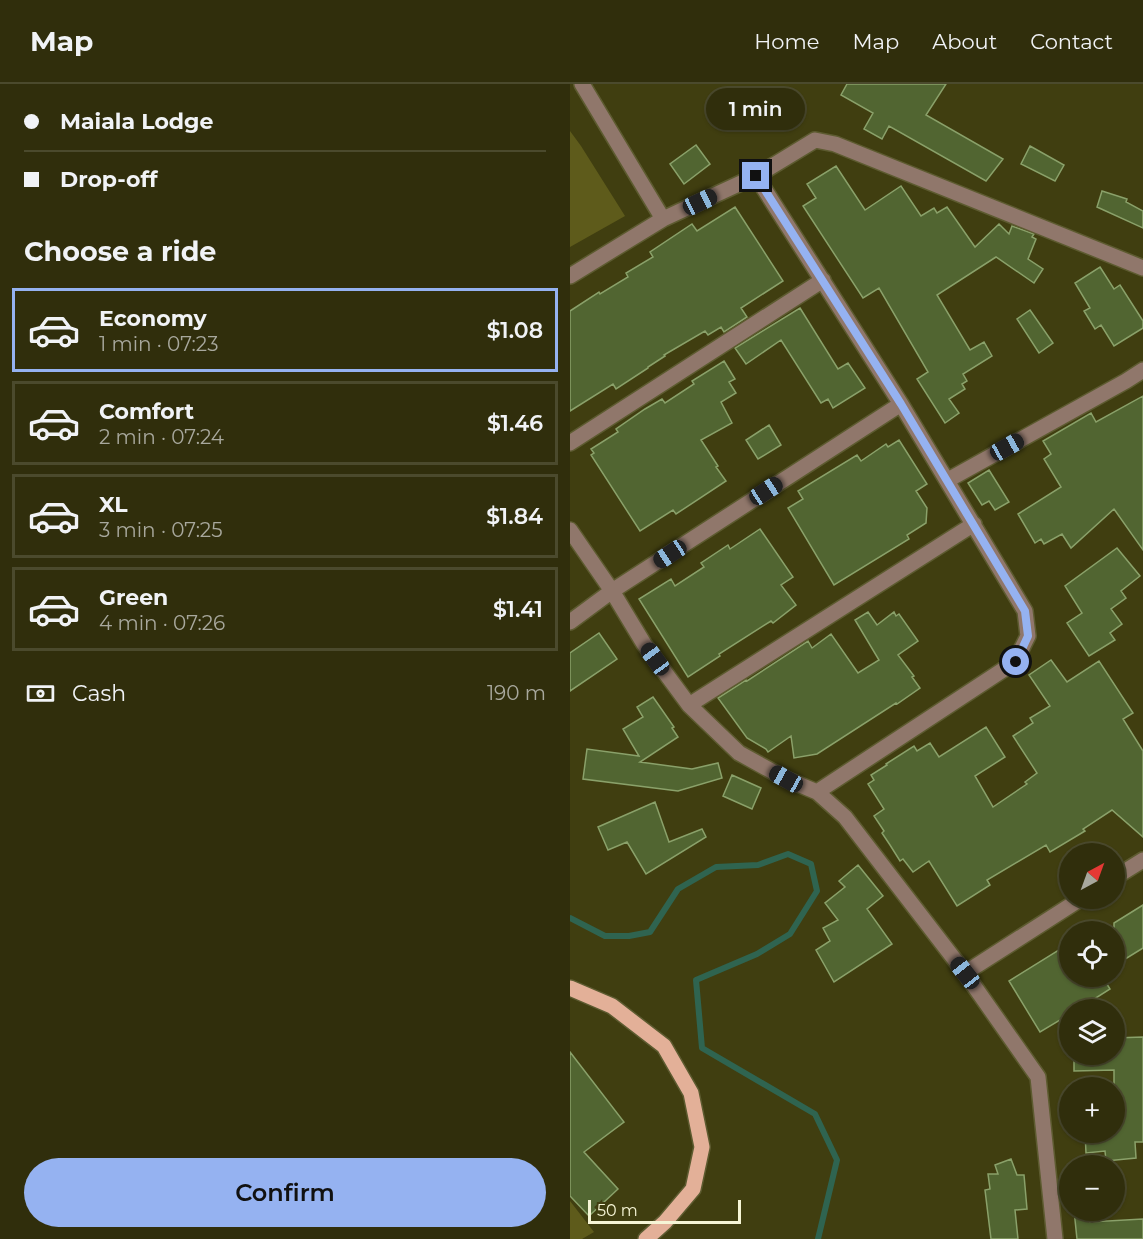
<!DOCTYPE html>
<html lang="en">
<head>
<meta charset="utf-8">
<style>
	body { margin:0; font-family:Montserrat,sans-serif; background:#3c3a1a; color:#f1f3f6; height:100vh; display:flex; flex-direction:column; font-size:22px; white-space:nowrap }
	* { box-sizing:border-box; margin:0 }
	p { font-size:20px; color:#a8a89d }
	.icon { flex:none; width:33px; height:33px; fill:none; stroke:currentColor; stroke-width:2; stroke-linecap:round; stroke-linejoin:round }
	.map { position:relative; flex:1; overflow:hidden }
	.side { display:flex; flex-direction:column; background:#302e0c; width:570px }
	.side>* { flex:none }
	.top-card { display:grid; align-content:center; height:132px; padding:0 24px; background:#302e0c }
	.needle { width:39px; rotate:41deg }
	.tools { position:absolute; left:489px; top:759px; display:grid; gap:12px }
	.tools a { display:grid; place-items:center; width:66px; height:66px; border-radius:50%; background:#302e0c; box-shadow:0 2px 4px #0004,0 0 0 2px #4b4a2d; font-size:30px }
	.scale { position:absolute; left:18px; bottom:15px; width:153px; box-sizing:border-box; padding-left:6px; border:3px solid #f6f5d6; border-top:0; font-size:16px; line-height:21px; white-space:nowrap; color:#f6f5d6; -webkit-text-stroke:4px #403e10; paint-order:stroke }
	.end { position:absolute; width:27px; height:27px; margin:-14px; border:8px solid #95b2f1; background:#111; box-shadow:0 0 0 3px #111 }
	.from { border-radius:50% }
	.bubble { position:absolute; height:42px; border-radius:21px; background:#302e0c; box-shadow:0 2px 4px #0004,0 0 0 2px #4b4a2d; font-size:20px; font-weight:600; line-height:42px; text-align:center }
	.car { position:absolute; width:18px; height:36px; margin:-18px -9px; border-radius:8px; box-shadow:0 0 4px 2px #0007; background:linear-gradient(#222 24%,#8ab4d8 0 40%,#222 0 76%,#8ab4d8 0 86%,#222 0) }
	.top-card b { display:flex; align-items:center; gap:21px; height:57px; font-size:22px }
	.top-card b+b { border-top:2px solid #4b4a2d }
	.top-card i { width:15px; height:15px; background:#f1f3f6 }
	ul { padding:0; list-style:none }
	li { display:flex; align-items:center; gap:18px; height:84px; margin:0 12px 9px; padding:0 12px; border:3px solid #4b4a2d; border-radius:0px }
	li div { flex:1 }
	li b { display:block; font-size:22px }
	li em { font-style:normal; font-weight:600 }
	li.current { border-color:#95b2f1 }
	li>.icon { width:54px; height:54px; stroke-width:1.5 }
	h2 { padding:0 24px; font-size:27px; line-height:72px }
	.pay { display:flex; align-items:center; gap:15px; height:66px; padding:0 24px; font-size:22px }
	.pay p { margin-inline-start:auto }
	.cta { display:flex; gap:12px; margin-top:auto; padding:12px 24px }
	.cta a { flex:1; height:69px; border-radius:36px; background:#95b2f1; color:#111; font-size:24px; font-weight:600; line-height:69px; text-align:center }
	header { display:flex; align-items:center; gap:36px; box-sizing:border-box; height:84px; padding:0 30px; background:#302e0c; border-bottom:2px solid #4b4a2d }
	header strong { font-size:28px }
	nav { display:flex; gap:33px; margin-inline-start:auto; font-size:21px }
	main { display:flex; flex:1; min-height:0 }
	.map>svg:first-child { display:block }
	.green { fill:#5e5b1b }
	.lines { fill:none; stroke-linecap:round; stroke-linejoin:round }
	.stream { stroke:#2f6450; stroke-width:6 }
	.building { fill:#516531; stroke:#8aa16a; stroke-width:1.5 }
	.minor-casing { stroke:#5d5b30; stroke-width:18 }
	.major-casing { stroke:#5d5b30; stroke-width:18 }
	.minor { stroke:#90776b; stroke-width:15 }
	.major { stroke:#e3b098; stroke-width:15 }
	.route { stroke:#95b2f1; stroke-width:8 }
</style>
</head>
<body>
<header>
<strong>Map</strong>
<nav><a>Home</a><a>Map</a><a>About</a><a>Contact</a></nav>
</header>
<main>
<section class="side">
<div class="top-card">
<b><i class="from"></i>Maiala Lodge</b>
<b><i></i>Drop-off</b>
</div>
<h2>Choose a ride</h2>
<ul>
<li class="current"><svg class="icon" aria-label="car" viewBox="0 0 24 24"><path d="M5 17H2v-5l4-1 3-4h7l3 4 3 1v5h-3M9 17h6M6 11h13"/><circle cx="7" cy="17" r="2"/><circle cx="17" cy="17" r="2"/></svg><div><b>Economy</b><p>1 min · 07:23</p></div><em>$1.08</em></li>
<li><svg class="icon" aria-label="car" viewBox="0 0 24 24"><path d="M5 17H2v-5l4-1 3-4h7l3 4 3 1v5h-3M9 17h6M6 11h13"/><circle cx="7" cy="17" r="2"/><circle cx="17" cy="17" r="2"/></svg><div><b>Comfort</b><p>2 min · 07:24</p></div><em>$1.46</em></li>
<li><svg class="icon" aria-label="car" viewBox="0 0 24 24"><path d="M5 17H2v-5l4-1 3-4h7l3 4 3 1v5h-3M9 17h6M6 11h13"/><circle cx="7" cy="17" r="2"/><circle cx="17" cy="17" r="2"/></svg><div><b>XL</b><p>3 min · 07:25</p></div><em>$1.84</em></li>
<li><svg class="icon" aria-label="car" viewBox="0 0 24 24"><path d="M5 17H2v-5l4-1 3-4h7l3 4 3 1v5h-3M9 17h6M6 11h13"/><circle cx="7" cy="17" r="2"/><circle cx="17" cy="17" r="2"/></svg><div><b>Green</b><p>4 min · 07:26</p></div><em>$1.41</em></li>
</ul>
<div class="pay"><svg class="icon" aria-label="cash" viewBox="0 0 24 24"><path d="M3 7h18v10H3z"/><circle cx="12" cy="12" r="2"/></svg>Cash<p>190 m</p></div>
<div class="cta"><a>Confirm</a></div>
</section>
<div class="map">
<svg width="573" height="1155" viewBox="0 0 573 1155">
	<rect width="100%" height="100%" fill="#403e10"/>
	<path class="green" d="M0 47 11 62 55 132 0 163Z
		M0 1117 24 1148 12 1155H0Z"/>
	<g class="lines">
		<path class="stream" d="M0 834 35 852H59L80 848 108 805 146 783 188 781 218 770 241 780 247 807 220 850 187 870 126 896 132 964 245 1030 267 1076 248 1155"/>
	</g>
	<path class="building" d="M277 0H376L356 31 433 75 416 97 319 42 312 55 294 45 303 29 271 11Z
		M126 61 140 80 114 100 100 80Z
		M460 62 494 81 485 97 451 80Z
		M266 82 295 126 331 102 351 132 364 124 367 129 377 123 405 163 429 140 439 150 442 142 464 150 462 153 466 155 458 175 473 185 464 199 426 173 367 211 400 266 414 258 422 272 393 290 397 297 392 300 395 305 379 315 389 329 375 339 347 295 358 288 309 204 293 214 233 122 246 114 237 100Z
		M532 107 557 115 556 118 573 127V144L527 123Z
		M165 123 213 197 171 224 177 233 154 248 151 243 138 251 135 247 94 271 95 272 78 283V284L46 305 43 300 0 327V227L29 208 30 210 58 193 56 189 83 173 80 168 122 140 127 147Z
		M530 183 544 205 550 201 573 237V244L544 262 531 241 525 245 514 227 520 224 505 199Z
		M230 224 268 285 278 279 295 304 263 324 258 315 251 319 211 256 176 280 165 264Z
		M460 226 483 259 469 269 447 235Z
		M154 277 165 295 159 298 166 309 151 318 162 339 131 356 148 382 146 383 156 397 106 430 103 426 70 447 21 371 24 369 21 365 48 348 46 345 75 325 92 315 95 319 124 300 122 297Z
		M573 312V466L544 425 501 464 492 450 474 460 471 455 465 459 448 430 491 403 474 375 481 370 473 357 521 329 526 338Z
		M199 341 211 361 188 375 176 356Z
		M329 356 357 400 346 407 357 424 356 439 337 451 339 455 264 501 218 424 233 415 228 407 287 371 291 377 316 360 318 363Z
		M419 386 439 418 425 426 419 417 412 421 398 399Z
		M190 445 223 493 211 501 226 521 203 539 201 537 149 570 150 572 118 593 69 515 101 495 105 502 134 483 131 479 158 461 160 465Z
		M547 464 570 492 551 507 556 514 541 525 552 540 540 549 545 556 519 572 497 539 512 529 495 502Z
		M298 528 307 541 324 528 326 532 329 530 348 557 328 571 344 592 342 593 350 604 327 620 326 619 247 670 224 674 221 652 198 668 196 665 177 654 148 614 176 596 177 597 238 557 242 564 261 550 288 589 309 576 285 536Z
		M29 549 47 575 0 607V569Z
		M481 576 497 598 529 577 563 629 553 635 573 667V753L542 726 513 745 515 747 480 768 476 761 417 796 420 801 387 822 359 777 343 788 333 775 330 777 320 761 312 749 314 747 304 732 314 725 298 700 304 696 301 691 317 681 316 680 344 662 347 667 360 659 369 673 416 643 435 673 405 692 423 723 457 700 455 698 467 689 443 652 463 639 460 634 480 622 459 591Z
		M83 613 104 643 102 644 108 653 70 678 122 685 148 679 152 694 108 707 13 695 17 665 69 672 53 645 73 633 67 623Z
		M162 691 191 704 182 725 153 712Z
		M85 718 99 758 132 745 136 753 76 790 57 758 38 766 28 743Z
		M288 781 313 812 297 825 322 860 264 898 246 866 260 857 253 844 268 836 255 819 275 803 269 797Z
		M573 821V864L544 882V839Z
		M500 859V892H532L540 905 507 926H500V930L470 948 439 897Z
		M573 953V1058H565L566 1074 536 1077 535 1067 516 1069 515 1048H544V986L504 987V970H544V954Z
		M0 968 54 1038 14 1068 48 1105 19 1132 0 1112Z
		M441 1075 447 1091H454L457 1125 445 1126 448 1155H421L415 1106 420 1105 418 1090H428L425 1081Z
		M504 1126H520V1138L573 1135V1155H507Z"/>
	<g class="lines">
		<defs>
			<path id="minor" d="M12 0 93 135
				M186 92 331 320 455 527 458 552 445 578 247 708
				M0 192 93 135 186 92 245 56 265 60 573 184
				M0 359 253 196
				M378 396 556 297 573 286
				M0 446 42 507 74 560 119 621 169 669 216 695 247 708 275 733 395 889 468 993 485 1155
				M0 538 42 507 331 320
				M119 621 404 440
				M544 794 573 776
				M395 889 512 814"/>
			<path id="major" d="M0 904 42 922 94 962 121 1009 132 1063 123 1105 95 1138 76 1155"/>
		</defs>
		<use href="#minor" class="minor-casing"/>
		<use href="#major" class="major-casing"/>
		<use href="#minor" class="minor"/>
		<use href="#major" class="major"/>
	</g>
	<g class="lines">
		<path class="route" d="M186 92 331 320 455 527 458 552 446 578"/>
	</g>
</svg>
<div class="tools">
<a><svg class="needle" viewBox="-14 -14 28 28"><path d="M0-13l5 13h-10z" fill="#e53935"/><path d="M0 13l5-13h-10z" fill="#a8a89d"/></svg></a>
<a><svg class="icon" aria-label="locate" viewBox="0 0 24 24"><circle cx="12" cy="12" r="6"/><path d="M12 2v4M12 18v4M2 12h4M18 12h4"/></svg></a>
<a><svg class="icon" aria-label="layers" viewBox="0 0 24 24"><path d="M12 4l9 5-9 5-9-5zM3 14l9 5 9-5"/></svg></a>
<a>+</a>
<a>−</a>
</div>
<div class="scale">50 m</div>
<i class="end from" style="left:446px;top:578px"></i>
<i class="end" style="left:186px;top:92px"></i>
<div class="bubble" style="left:136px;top:4px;width:99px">1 min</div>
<i class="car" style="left:130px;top:118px;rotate:65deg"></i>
<i class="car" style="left:437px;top:363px;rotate:61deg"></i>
<i class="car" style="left:196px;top:407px;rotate:57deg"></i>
<i class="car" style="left:100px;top:470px;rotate:237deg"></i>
<i class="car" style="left:85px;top:575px;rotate:324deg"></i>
<i class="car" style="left:216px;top:695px;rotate:299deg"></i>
<i class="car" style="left:395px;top:889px;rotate:322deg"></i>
</div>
</main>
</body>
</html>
